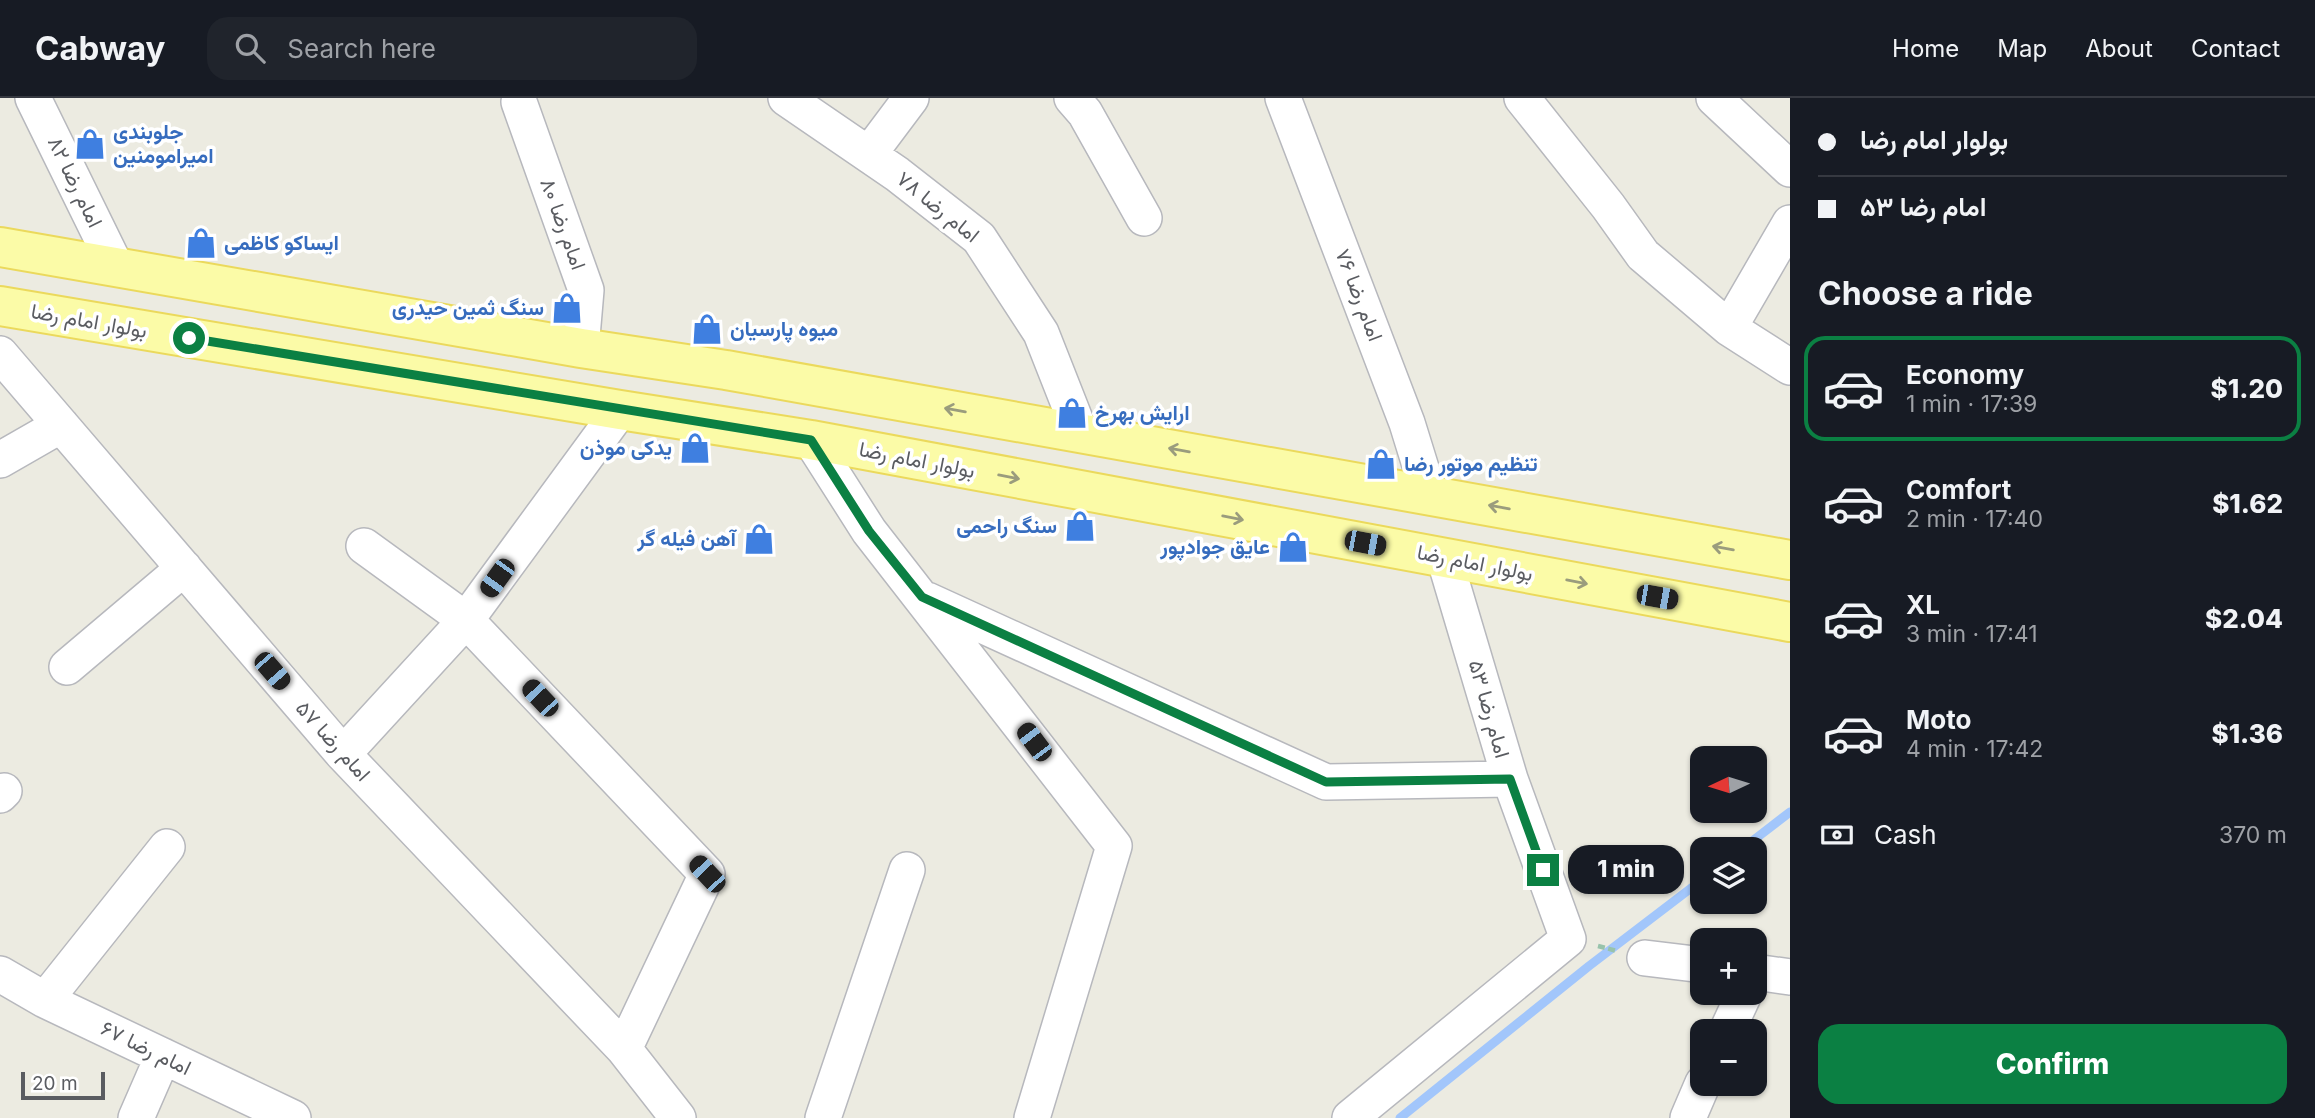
<!DOCTYPE html>
<html lang="en">
<head>
<meta charset="utf-8">
<style>
	body { margin:0; font-family:Inter,Vazirmatn,sans-serif; background:#20242c; color:#f1f3f6; height:100vh; display:flex; flex-direction:column; font-size:26px; white-space:nowrap }
	* { box-sizing:border-box; margin:0 }
	p { font-size:23px; color:#9ea1a6 }
	.icon { flex:none; width:38px; height:38px; fill:none; stroke:currentColor; stroke-width:2; stroke-linecap:round; stroke-linejoin:round }
	.map { position:relative; flex:1; overflow:hidden }
	.sheet { display:flex; flex-direction:column; background:#171b24; width:525px }
	.sheet>* { flex:none }
	.top-card { display:grid; align-content:center; height:154px; padding:0 28px; background:#171b24 }
	.needle { width:46px; rotate:266deg }
	.controls { position:absolute; left:1690px; top:648px; display:grid; gap:14px }
	.controls a { display:grid; place-items:center; width:77px; height:77px; border-radius:14px; background:#171b24; box-shadow:0 2px 5px #0004; font-size:35px }
	.scale { position:absolute; left:21px; bottom:18px; width:84px; box-sizing:border-box; padding-left:7px; border:4px solid #5a5c61; border-top:0; font-size:19px; line-height:24px; white-space:nowrap; color:#5a5c61; -webkit-text-stroke:5px #fff; paint-order:stroke }
	.end { position:absolute; width:32px; height:32px; margin:-16px; border:9px solid #0b8043; background:#fff; box-shadow:0 0 0 4px #fff }
	.from { border-radius:50% }
	.bubble { position:absolute; height:49px; border-radius:21px; background:#171b24; box-shadow:0 2px 5px #0004; font-size:23px; font-weight:800; line-height:49px; text-align:center }
	.car { position:absolute; width:21px; height:42px; margin:-21px -10px; border-radius:9px; box-shadow:0 0 5px 2px #0007; background:linear-gradient(#222 24%,#8ab4d8 0 40%,#222 0 76%,#8ab4d8 0 86%,#222 0) }
	.top-card b { display:flex; align-items:center; gap:24px; height:66px; font-size:26px }
	.top-card b+b { border-top:2px solid #363941 }
	.top-card i { width:18px; height:18px; background:#f1f3f6 }
	ul { padding:0; list-style:none }
	li { display:flex; align-items:center; gap:21px; height:105px; margin:0 14px 10px; padding:0 14px; border:4px solid transparent; border-radius:21px }
	li div { flex:1 }
	li b { display:block; font-size:26px }
	li em { font-style:normal; font-weight:800 }
	li.on { border-color:#0b8043 }
	li>.icon { width:63px; height:63px; stroke-width:1.5 }
	h2 { padding:0 28px; font-size:32px; line-height:84px }
	.pay { display:flex; align-items:center; gap:18px; height:77px; padding:0 28px; font-size:26px }
	.pay p { margin-inline-start:auto }
	.button { display:flex; gap:14px; margin-top:auto; padding:14px 28px }
	.button a { flex:1; height:80px; border-radius:21px; background:#0b8043; color:#fff; font-size:28px; font-weight:800; line-height:80px; text-align:center }
	header { display:flex; align-items:center; gap:42px; box-sizing:border-box; height:98px; padding:0 35px; background:#171b24; border-bottom:2px solid #363941 }
	header strong { font-size:33px }
	nav { display:flex; gap:38px; margin-inline-start:auto; font-size:24px }
	.search { width:490px; height:63px; background:#20242c; display:flex; align-items:center; gap:18px; box-sizing:border-box; padding:0 24px; border-radius:21px; color:#9ea1a6; font-size:26px }
	main { display:flex; flex:1; min-height:0 }
	.map>svg:first-child { display:block }
	.lines { fill:none; stroke-linecap:round; stroke-linejoin:round }
	.stream { stroke:#a2c6fb; stroke-width:9 }
	.minor-casing { stroke:#b7b8bd; stroke-width:38 }
	.major-casing { stroke:#ebd95c; stroke-width:42 }
	.path { stroke:#98c3ab; stroke-width:4.5; stroke-dasharray:7 3.5; stroke-linecap:butt }
	.minor { stroke:#fff; stroke-width:35 }
	.major { stroke:#fbfba7; stroke-width:38 }
	.oneway { stroke:#9a9c7d }
	.route { stroke:#0b8043; stroke-width:9 }
	.labels { text-anchor:middle; stroke-width:7; stroke-linejoin:round; paint-order:stroke }
	.shop-label { font-size:21px; font-weight:bold; fill:#366cbe; stroke:#fff; text-anchor:start }
	.street-label { font-size:21px; fill:#5a5c61; stroke:#fff }
</style>
</head>
<body>
<header>
<strong>Cabway</strong>
<div class="search"><svg class="icon" aria-label="search" viewBox="0 0 24 24"><circle cx="10" cy="10" r="6"/><path d="M15 15l6 6"/></svg>Search here</div>
<nav><a>Home</a><a>Map</a><a>About</a><a>Contact</a></nav>
</header>
<main>
<div class="map">
<svg width="1790" height="1020" viewBox="0 0 1790 1020">
	<rect width="100%" height="100%" fill="#ecebe1"/>
	<g class="lines">
		<path class="stream" d="M1742 751 1790 714
			M1400 1020 1589 868 1703 781"/>
		<defs>
			<path id="minor" d="M33 0 116 169
				M786 0 897 76 979 140 1041 235 1080 334
				M1072 0 1085 15 1144 120
				M1283 0 1407 325 1429 396
				M1522 0 1608 108 1643 157 1729 230 1790 269
				M1714 0 1790 71
				M519 4 586 192 581 250
				M869 56 911 0
				M1729 230 1790 125
				M0 256 343 656 624 951 678 1020
				M811 342 869 433 1114 748 1032 1020
				M0 362 61 327
				M364 448 466 522 707 776 624 951
				M927 502 1326 684 1510 681
				M67 569 184 470
				M343 656 466 522 620 312
				M0 697 4 693
				M1645 860 1703 867
				M1755 874 1790 879
				M0 876 45 902 293 1020
				M45 902 167 749
				M1727 933 1745 894
				M136 1020 163 958
				M823 1020 907 772
				M1350 1020 1568 841 1510 681 1444 459
				M1688 1020 1703 985"/>
			<path id="major" d="M0 149 581 250 726 272 1790 462
				M0 208 620 312 811 342 1790 524"/>
		</defs>
		<use href="#minor" class="minor-casing"/>
		<use href="#major" class="major-casing"/>
		<path class="path" d="M1598 848 1617 853"/>
		<use href="#minor" class="minor"/>
		<use href="#major" class="major"/>
	</g>
	<defs><path id="oneway-shaft" d="M-6 0H5M1.5-3L5.5 0L1.5 3" fill="none" stroke-width="1.6" stroke-linecap="round" stroke-linejoin="round" transform="scale(1.75)"/></defs>
	<g class="oneway">
		<use href="#oneway-shaft" transform="translate(955 312) rotate(-170)"/>
		<use href="#oneway-shaft" transform="translate(1179 352) rotate(-170)"/>
		<use href="#oneway-shaft" transform="translate(1009 379) rotate(11)"/>
		<use href="#oneway-shaft" transform="translate(1499 409) rotate(-170)"/>
		<use href="#oneway-shaft" transform="translate(1233 420) rotate(11)"/>
		<use href="#oneway-shaft" transform="translate(1723 450) rotate(-170)"/>
		<use href="#oneway-shaft" transform="translate(1577 484) rotate(11)"/>
	</g>
	<g class="lines">
		<path class="route" d="M189 240 811 342 869 433 922 499 1326 684 1510 681 1543 772"/>
	</g>
	<defs>
		<symbol id="shop-bare" viewBox="-9 -9 18 18"><path d="M-5-2.5h2.3a2.7 3.5 0 0 1 5.4 0H5L5.5 6h-11ZM-1.5-2.5h3a1.5 2.3 0 0 0-3 0Z" fill="#3f7fe0" stroke="#fff" stroke-width="2.5" paint-order="stroke"/></symbol>
	</defs>
	<g fill-rule="evenodd">
		<use href="#shop-bare" x="68" y="24" width="44" height="44"/>
		<use href="#shop-bare" x="179" y="123" width="44" height="44"/>
		<use href="#shop-bare" x="545" y="188" width="44" height="44"/>
		<use href="#shop-bare" x="685" y="209" width="44" height="44"/>
		<use href="#shop-bare" x="1050" y="293" width="44" height="44"/>
		<use href="#shop-bare" x="673" y="328" width="44" height="44"/>
		<use href="#shop-bare" x="1359" y="344" width="44" height="44"/>
		<use href="#shop-bare" x="1058" y="406" width="44" height="44"/>
		<use href="#shop-bare" x="737" y="419" width="44" height="44"/>
		<use href="#shop-bare" x="1271" y="427" width="44" height="44"/>
	</g>
	<g class="labels">
		<g class="shop-label">
			<text x="113" y="41">جلوبندی<tspan x="113" dy="24">امیرامومنین</tspan></text>
			<text x="224" y="152">ایساکو کاظمی</text>
			<text x="544" y="217" text-anchor="end">سنگ ثمین حیدری</text>
			<text x="730" y="238">میوه پارسیان</text>
			<text x="1095" y="322">ارایش بهرخ</text>
			<text x="672" y="357" text-anchor="end">یدکی موذن</text>
			<text x="1404" y="373">تنظیم موتور رضا</text>
			<text x="1057" y="435" text-anchor="end">سنگ راحمی</text>
			<text x="736" y="448" text-anchor="end">آهن فیله گر</text>
			<text x="1270" y="456" text-anchor="end">عایق جوادپور</text>
		</g>
		<g class="street-label">
			<text transform="translate(75 84) rotate(64)" y="7">امام رضا ۸۲</text>
			<text transform="translate(938 109) rotate(39)" y="7">امام رضا ۷۸</text>
			<text transform="translate(563 126) rotate(70)" y="7">امام رضا ۸۰</text>
			<text transform="translate(1359 197) rotate(69)" y="7">امام رضا ۷۶</text>
			<text transform="translate(89 223) rotate(10)" y="7">بولوار امام رضا</text>
			<text transform="translate(917 362) rotate(11)" y="7">بولوار امام رضا</text>
			<text transform="translate(1475 465) rotate(11)" y="7">بولوار امام رضا</text>
			<text transform="translate(1489 611) rotate(74)" y="7">امام رضا ۵۳</text>
			<text transform="translate(333 643) rotate(48)" y="7">امام رضا ۵۷</text>
			<text transform="translate(146 950) rotate(26)" y="7">امام رضا ۶۷</text>
		</g>
	</g>
</svg>
<div class="controls">
<a><svg class="needle" viewBox="-14 -14 28 28"><path d="M0-13l5 13h-10z" fill="#e53935"/><path d="M0 13l5-13h-10z" fill="#9ea1a6"/></svg></a>
<a><svg class="icon" aria-label="layers" viewBox="0 0 24 24"><path d="M12 4l9 5-9 5-9-5zM3 14l9 5 9-5"/></svg></a>
<a>+</a>
<a>−</a>
</div>
<div class="scale">20 m</div>
<i class="end from" style="left:189px;top:240px"></i>
<i class="end" style="left:1543px;top:772px"></i>
<div class="bubble" style="left:1568px;top:747px;width:116px">1 min</div>
<i class="car" style="left:1365px;top:445px;rotate:101deg"></i>
<i class="car" style="left:497px;top:480px;rotate:216deg"></i>
<i class="car" style="left:1657px;top:499px;rotate:100deg"></i>
<i class="car" style="left:272px;top:573px;rotate:139deg"></i>
<i class="car" style="left:540px;top:600px;rotate:317deg"></i>
<i class="car" style="left:1034px;top:644px;rotate:323deg"></i>
<i class="car" style="left:707px;top:776px;rotate:317deg"></i>
</div>
<section class="sheet">
<div class="top-card">
<b><i class="from"></i>بولوار امام رضا</b>
<b><i></i>امام رضا ۵۳</b>
</div>
<h2>Choose a ride</h2>
<ul>
<li class="on"><svg class="icon" aria-label="car" viewBox="0 0 24 24"><path d="M5 17H2v-5l4-1 3-4h7l3 4 3 1v5h-3M9 17h6M6 11h13"/><circle cx="7" cy="17" r="2"/><circle cx="17" cy="17" r="2"/></svg><div><b>Economy</b><p>1 min · 17:39</p></div><em>$1.20</em></li>
<li><svg class="icon" aria-label="car" viewBox="0 0 24 24"><path d="M5 17H2v-5l4-1 3-4h7l3 4 3 1v5h-3M9 17h6M6 11h13"/><circle cx="7" cy="17" r="2"/><circle cx="17" cy="17" r="2"/></svg><div><b>Comfort</b><p>2 min · 17:40</p></div><em>$1.62</em></li>
<li><svg class="icon" aria-label="car" viewBox="0 0 24 24"><path d="M5 17H2v-5l4-1 3-4h7l3 4 3 1v5h-3M9 17h6M6 11h13"/><circle cx="7" cy="17" r="2"/><circle cx="17" cy="17" r="2"/></svg><div><b>XL</b><p>3 min · 17:41</p></div><em>$2.04</em></li>
<li><svg class="icon" aria-label="car" viewBox="0 0 24 24"><path d="M5 17H2v-5l4-1 3-4h7l3 4 3 1v5h-3M9 17h6M6 11h13"/><circle cx="7" cy="17" r="2"/><circle cx="17" cy="17" r="2"/></svg><div><b>Moto</b><p>4 min · 17:42</p></div><em>$1.36</em></li>
</ul>
<div class="pay"><svg class="icon" aria-label="cash" viewBox="0 0 24 24"><path d="M3 7h18v10H3z"/><circle cx="12" cy="12" r="2"/></svg>Cash<p>370 m</p></div>
<div class="button"><a>Confirm</a></div>
</section>
</main>
</body>
</html>
